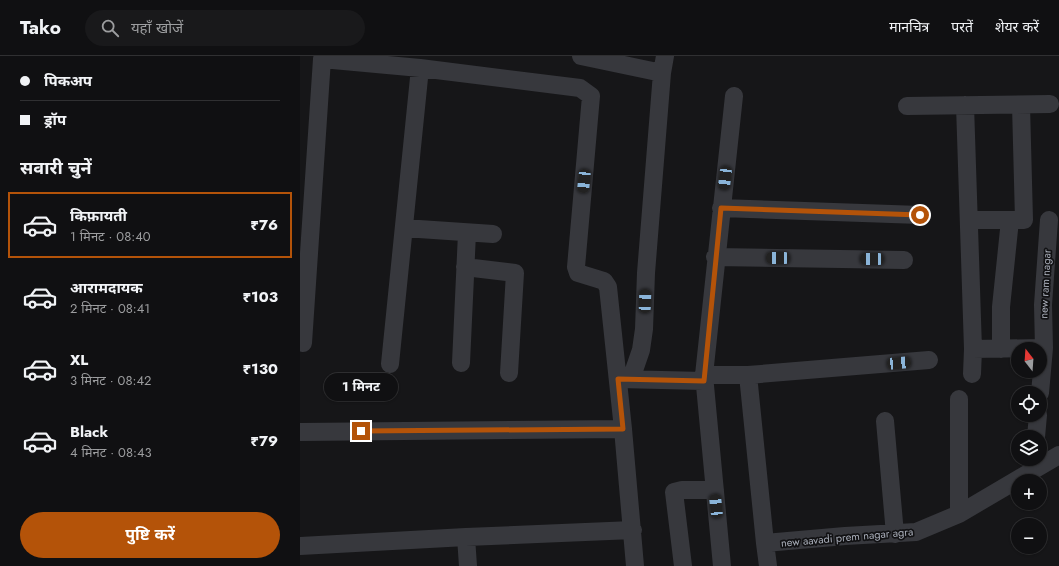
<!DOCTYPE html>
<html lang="hi">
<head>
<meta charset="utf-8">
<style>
	body { margin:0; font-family:Jost,"Noto Sans Devanagari",sans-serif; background:#19191b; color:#f1f3f6; height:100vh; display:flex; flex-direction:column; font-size:15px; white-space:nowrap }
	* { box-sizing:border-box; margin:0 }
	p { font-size:13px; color:#9c9d9f }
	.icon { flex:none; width:22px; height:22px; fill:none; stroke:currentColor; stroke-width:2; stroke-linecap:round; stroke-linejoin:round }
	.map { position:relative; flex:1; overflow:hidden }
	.side { display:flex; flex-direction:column; background:#101012; width:300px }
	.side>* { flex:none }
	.banner { display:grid; align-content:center; height:88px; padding:0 20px; background:#101012 }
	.needle { width:26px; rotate:343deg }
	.controls { position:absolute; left:711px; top:286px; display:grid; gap:8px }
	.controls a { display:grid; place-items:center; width:36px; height:36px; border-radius:50%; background:#101012; box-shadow:0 1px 3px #0004,0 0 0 1px #303032; font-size:20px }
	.end { position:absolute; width:18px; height:18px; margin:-9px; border:5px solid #b45309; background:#fff; box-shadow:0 0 0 2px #fff }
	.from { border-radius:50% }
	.bubble { position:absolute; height:28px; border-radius:14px; background:#101012; box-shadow:0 1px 3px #0004,0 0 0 1px #303032; font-size:13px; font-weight:700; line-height:28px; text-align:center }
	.car { position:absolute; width:12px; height:24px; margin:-12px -6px; border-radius:5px; box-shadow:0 0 3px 1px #0007; background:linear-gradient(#222 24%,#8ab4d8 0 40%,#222 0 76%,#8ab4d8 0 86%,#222 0) }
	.banner b { display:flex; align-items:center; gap:14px; height:38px; font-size:15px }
	.banner b+b { border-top:1px solid #303032 }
	.banner i { width:10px; height:10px; background:#f1f3f6 }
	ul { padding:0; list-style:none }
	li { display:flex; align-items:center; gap:12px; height:66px; margin:0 8px 6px; padding:0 12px; border:2px solid transparent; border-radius:0px }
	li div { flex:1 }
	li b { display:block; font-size:15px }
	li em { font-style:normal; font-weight:700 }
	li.selected { border-color:#b45309 }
	li>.icon { width:36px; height:36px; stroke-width:1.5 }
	h2 { padding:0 20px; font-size:18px; line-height:48px }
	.action { display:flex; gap:8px; margin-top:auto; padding:8px 20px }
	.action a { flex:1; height:46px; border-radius:24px; background:#b45309; color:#fff; font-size:16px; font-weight:700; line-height:46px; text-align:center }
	header { display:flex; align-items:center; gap:24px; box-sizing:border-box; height:56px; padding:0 20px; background:#101012; border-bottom:1px solid #303032 }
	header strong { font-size:19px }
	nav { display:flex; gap:22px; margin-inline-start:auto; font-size:14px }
	.search { width:280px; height:36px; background:#19191b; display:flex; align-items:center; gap:10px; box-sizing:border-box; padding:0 14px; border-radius:22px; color:#9c9d9f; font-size:15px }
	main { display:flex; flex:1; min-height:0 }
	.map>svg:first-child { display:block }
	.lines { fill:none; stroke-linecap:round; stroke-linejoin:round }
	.minor { stroke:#37383d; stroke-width:18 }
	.route { stroke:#b45309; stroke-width:5 }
	.labels { text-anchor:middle; stroke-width:3.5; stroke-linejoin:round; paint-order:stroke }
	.street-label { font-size:11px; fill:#a8adb8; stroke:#111113 }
</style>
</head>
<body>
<header>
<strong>Tako</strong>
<div class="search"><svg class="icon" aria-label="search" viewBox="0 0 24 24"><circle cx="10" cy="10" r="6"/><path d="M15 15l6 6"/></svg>यहाँ खोजें</div>
<nav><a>मानचित्र</a><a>परतें</a><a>शेयर करें</a></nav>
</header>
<main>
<section class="side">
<div class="banner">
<b><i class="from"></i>पिकअप</b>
<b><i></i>ड्रॉप</b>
</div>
<h2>सवारी चुनें</h2>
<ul>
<li class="selected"><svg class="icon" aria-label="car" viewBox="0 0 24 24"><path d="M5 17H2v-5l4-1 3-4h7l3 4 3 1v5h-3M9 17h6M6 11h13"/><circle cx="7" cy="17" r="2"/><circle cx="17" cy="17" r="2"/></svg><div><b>किफ़ायती</b><p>1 मिनट · 08:40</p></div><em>₹76</em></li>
<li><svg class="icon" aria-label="car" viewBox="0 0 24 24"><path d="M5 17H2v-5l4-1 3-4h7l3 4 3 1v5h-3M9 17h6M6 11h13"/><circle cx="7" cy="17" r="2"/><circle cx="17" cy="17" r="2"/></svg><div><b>आरामदायक</b><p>2 मिनट · 08:41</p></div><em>₹103</em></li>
<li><svg class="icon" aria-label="car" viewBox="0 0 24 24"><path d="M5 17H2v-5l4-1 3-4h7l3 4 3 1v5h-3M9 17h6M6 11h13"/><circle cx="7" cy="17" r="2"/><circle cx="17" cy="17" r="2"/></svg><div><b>XL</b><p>3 मिनट · 08:42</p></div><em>₹130</em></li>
<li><svg class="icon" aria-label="car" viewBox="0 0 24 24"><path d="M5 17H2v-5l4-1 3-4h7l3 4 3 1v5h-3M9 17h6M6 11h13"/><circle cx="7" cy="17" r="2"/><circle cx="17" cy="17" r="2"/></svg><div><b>Black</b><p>4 मिनट · 08:43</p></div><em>₹79</em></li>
</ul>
<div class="action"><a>पुष्टि करें</a></div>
</section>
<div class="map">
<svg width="759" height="510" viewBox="0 0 759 510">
	<rect width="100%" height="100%" fill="#161618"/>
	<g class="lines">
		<path class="minor" d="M281 0 362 17
			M120 12 280 32 291 40 276 211 278 217 304 225 308 231 323 373
			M665 49 673 293
			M721 49 724 164
			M607 50 750 48
			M421 152 620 159
			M669 164H722
			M104 172 193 178
			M415 201 604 204
			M165 211 215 217 209 317
			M3 287 22 3 120 12 90 308
			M701 293V251L710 164
			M161 307 167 177
			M672 318 673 293 744 292
			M404 319H448L629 304
			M448 319 465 487
			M319 323 404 325
			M331 323 341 294 344 273 346 217 362 17 365 0
			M740 337 744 292 743 249 749 164
			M659 343V458
			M585 365 595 478
			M0 376 323 373 335 510
			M736 381 738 359
			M166 481 333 474
			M0 490 166 481 168 510
			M383 510 374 436 382 434H415
			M422 510 404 319 434 40
			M468 510 465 487 545 480 616 476 659 458 759 399"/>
	</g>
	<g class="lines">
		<path class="route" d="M61 375 323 373 318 323 404 325 421 152 620 159"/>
	</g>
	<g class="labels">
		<g class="street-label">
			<text transform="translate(745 228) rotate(-87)" y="4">new ram nagar</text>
			<text transform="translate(547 481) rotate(-5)" y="4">new aavadi prem nagar agra</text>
		</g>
	</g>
</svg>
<div class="controls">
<a><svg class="needle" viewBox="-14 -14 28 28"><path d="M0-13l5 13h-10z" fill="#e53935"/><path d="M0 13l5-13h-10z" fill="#9c9d9f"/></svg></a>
<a><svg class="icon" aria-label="locate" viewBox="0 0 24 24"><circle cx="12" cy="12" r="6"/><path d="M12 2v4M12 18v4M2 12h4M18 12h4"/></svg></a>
<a><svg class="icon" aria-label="layers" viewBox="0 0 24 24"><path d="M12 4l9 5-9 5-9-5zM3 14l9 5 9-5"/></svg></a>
<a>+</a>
<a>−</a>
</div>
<i class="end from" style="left:620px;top:159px"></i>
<i class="end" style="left:61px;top:375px"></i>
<div class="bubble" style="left:24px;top:317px;width:74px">1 मिनट</div>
<i class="car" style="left:425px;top:122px;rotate:187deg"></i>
<i class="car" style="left:284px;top:125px;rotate:186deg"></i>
<i class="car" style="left:478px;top:202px;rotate:271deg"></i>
<i class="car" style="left:572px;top:203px;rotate:271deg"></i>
<i class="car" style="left:345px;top:245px;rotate:2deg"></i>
<i class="car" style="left:599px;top:307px;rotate:85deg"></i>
<i class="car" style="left:416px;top:450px;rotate:354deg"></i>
</div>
</main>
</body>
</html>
